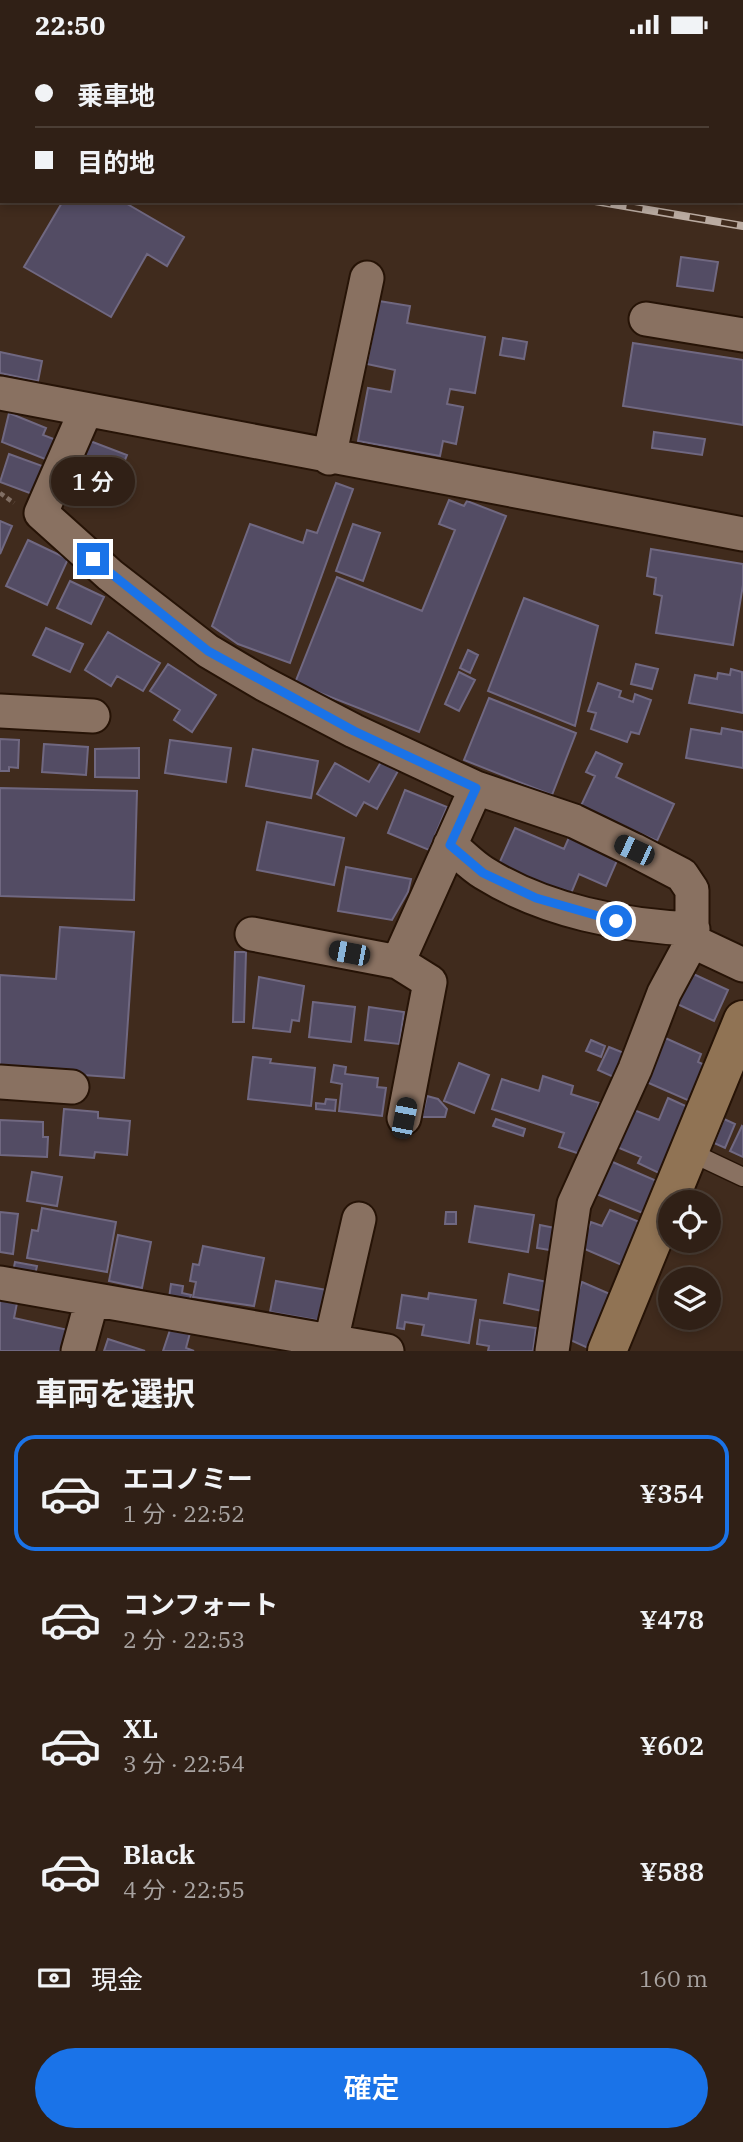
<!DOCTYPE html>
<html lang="ja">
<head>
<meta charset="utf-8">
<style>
	body { margin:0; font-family:"IBM Plex Serif","Noto Sans JP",serif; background:#38281f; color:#f1f3f6; height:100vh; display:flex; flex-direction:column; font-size:26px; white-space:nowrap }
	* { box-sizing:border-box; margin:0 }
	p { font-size:23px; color:#a8a3a1 }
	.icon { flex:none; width:38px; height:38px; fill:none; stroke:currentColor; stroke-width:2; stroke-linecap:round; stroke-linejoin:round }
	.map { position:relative; height:1302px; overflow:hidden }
	.details { display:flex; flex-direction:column; background:#302016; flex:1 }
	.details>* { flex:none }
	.guide { position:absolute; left:0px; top:0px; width:744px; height:154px; box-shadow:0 4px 10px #0003,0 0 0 2px #4b3e35; display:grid; align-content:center; height:154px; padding:0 35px; background:#302016 }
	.tools { position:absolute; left:658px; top:1141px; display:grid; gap:14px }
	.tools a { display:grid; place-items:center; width:63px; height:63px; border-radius:50%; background:#302016; box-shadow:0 4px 10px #0003,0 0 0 2px #4b3e35; font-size:35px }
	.end { position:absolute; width:32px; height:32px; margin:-16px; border:9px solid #1a73e8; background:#fff; box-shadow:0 0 0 4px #fff }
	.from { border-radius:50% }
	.bubble { position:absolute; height:49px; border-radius:24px; background:#302016; box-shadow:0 4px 10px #0003,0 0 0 2px #4b3e35; font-size:23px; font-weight:600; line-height:49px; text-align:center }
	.car { position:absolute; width:21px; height:42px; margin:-21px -10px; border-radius:9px; box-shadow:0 0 5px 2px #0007; background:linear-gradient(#222 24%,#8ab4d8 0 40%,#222 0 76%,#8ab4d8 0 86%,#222 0) }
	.guide b { display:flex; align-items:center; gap:24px; height:66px; font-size:26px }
	.guide b+b { border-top:2px solid #4b3e35 }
	.guide i { width:18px; height:18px; background:#f1f3f6 }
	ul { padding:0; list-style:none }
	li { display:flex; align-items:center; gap:21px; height:116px; margin:0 14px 10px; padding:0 21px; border:4px solid transparent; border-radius:21px }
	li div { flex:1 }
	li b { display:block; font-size:26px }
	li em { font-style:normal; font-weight:600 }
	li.selected { border-color:#1a73e8 }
	li>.icon { width:63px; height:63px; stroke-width:1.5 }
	h2 { padding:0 35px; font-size:32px; line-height:84px }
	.pay { display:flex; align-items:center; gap:18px; height:77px; padding:0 35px; font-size:26px }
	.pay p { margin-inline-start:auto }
	.action { display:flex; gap:14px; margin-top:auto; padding:14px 35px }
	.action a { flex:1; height:80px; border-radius:42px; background:#1a73e8; color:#fff; font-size:28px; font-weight:600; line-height:80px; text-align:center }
	.status { display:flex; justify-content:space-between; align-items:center; height:49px; padding:0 35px; background:#302016; direction:ltr }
	.status svg { height:19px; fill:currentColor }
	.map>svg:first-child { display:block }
	.built { fill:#4c311f }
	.building { fill:#534c64; stroke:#706881; stroke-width:2 }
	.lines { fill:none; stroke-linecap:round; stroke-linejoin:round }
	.service-casing { stroke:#261306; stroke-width:21 }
	.minor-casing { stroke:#261306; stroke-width:37 }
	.secondary-casing { stroke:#261306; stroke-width:42 }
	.path { stroke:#816f64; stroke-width:4.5; stroke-dasharray:5 3.5; stroke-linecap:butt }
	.service { stroke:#897161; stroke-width:18 }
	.minor { stroke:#897161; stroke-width:33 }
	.secondary { stroke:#907354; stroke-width:38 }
	.rail-casing { stroke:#baaba1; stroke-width:8 }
	.rail { stroke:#402b1d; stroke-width:5; stroke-dasharray:16; stroke-linecap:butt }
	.route { stroke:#1a73e8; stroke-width:9 }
</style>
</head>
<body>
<div class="status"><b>22:50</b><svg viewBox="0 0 49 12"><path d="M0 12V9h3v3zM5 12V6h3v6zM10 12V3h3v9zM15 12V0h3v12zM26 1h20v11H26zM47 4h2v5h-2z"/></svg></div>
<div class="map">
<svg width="743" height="1302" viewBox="0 0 743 1302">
	<rect width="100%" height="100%" fill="#402b1d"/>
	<path class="built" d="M295 0H743V76L742 2Z"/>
	<path class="building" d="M604 0H690L604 2Z
		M63 152H122L184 188 167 217 147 205 111 268 24 218Z
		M681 208 718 213 713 242 677 237Z
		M379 252 410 257 407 274 485 288 475 344 450 340 447 355 463 358 456 395 443 392 440 407 358 392 368 339 391 343 395 321 367 315Z
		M503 289 527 293 524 310 500 306Z
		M633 294 743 311V376L623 357Z
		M0 303 42 312 38 332 0 324Z
		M9 364 46 379 43 386 59 392 50 412 2 393Z
		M654 383 705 390 702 406 652 399Z
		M90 392 127 406 118 428 93 419 90 427 78 423Z
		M9 405 45 418 35 446 0 433Z
		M336 434 353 440 290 614 238 595 212 577 250 475 303 494 307 481 317 484Z
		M449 451 464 457 467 452 506 467 419 683 295 634 337 528 422 562 455 481 439 475Z
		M0 472 12 477 0 505Z
		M353 475 380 484 363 532 336 522Z
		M28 491 68 510 47 556 6 537Z
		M651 500 743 515V536L733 596 656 584 662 547 654 545 656 529 647 527Z
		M70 532 104 548 91 575 57 559Z
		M524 549 598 577 575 677 488 642Z
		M46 579 83 595 70 623 33 606Z
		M108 583 160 614 143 642 117 627 111 637 85 621Z
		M468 601 478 606 470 624 460 619Z
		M168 615 216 646 192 683 174 671 180 661 150 642Z
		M636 615 658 620 652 640 631 635Z
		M731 620 742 623 743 664 689 654 695 626 717 630 718 624 730 626Z
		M459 623 475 631 459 662 445 655Z
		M598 634 621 642 619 648 633 653 635 645 651 651 639 685 631 683 627 693 591 680 596 664 588 662Z
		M489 649 576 684 552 746 464 711Z
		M722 679 743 683V719L686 709 691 680 721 685Z
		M0 690 19 691 18 719 9 718V722H0Z
		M170 691 231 699 226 733 165 724Z
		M44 695 88 698 86 726 42 723Z
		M139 699V729L95 728V700Z
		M253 700 318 712 311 749 246 737Z
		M596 703 622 715 616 728 674 755 657 792 595 764 594 767 579 761 595 727 586 723Z
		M381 713 398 722 377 760 364 753 356 767 317 745 335 714 369 733Z
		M0 739 137 742 134 851 0 847Z
		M405 741 447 758 429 801 388 784Z
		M267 773 344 789 334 836 257 821Z
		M515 779 564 800 570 786 619 807 606 837 579 825 570 847 498 817Z
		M346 818 411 830 408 843 392 871 338 862Z
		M60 878 134 883 124 1029 0 1020V926L56 930Z
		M235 903H246L244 973H233Z
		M689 923 728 941 714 972 675 954Z
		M259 928 304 937 299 972 292 971 290 983 253 979Z
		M313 953 355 958 351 993 309 988Z
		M369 958 404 963 399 995 365 991Z
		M663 988 701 1005 698 1013 707 1017 692 1053 644 1032Z
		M591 991 605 997 601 1008 586 1002Z
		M609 998 629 1006 618 1030 598 1021Z
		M253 1008 271 1010 270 1014 315 1019 311 1057 248 1050Z
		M459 1014 489 1026 474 1064 444 1052Z
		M334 1016 346 1018 345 1025 378 1029 377 1038 386 1039 382 1067 339 1062 342 1035 331 1033Z
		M543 1027 573 1037 571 1045 599 1054 583 1106 559 1098 564 1084 492 1060 502 1030 539 1042Z
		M427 1047 438 1050 447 1060 445 1068H422Z
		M668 1049 690 1059 661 1125 638 1114 641 1108 612 1096 629 1059 659 1071Z
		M326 1050 336 1051 335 1062 316 1060V1054L325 1055Z
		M64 1060 98 1063V1069L130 1072 127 1106 95 1103 94 1109 60 1106Z
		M496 1070 525 1080 523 1087 493 1077Z
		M724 1070 735 1075 725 1099 714 1094Z
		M0 1071 43 1073V1088H48L47 1108 0 1106Z
		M742 1077 743 1078V1108L730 1102Z
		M608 1111 659 1133 645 1165 594 1144Z
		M32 1123 62 1128 57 1157 27 1152Z
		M475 1157 534 1166 528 1203 469 1193Z
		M42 1159 116 1173 107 1223 27 1209 32 1181 38 1182Z
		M610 1161 642 1174 624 1217 580 1198 591 1173 602 1177Z
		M0 1163 18 1165 13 1205 0 1203Z
		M446 1163H456V1175H445Z
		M540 1176 560 1180 556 1202 537 1199Z
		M118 1186 151 1193 142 1239 109 1232Z
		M203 1197 264 1209 254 1257 193 1248 196 1233 190 1232 193 1215 199 1216Z
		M15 1213 37 1217 35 1226 13 1223Z
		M509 1225 552 1234 547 1263 504 1254Z
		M276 1232 327 1241 321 1272 270 1263Z
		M582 1233 610 1245 588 1299 568 1290 571 1260Z
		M171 1235 183 1237 182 1244 191 1246 189 1253 169 1249Z
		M429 1244 476 1251 469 1294 422 1286 424 1276 405 1273 404 1280 397 1279 402 1246 428 1250Z
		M0 1250 17 1254 14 1269 68 1281 63 1302H0Z
		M480 1271 536 1279 533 1302H488L489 1297 477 1295Z
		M171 1278 190 1284 186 1299 194 1302H163Z
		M108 1290 145 1302H104Z"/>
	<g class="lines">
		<defs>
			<path id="service" d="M690 1103 743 1128"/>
			<path id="minor" d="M646 270 743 286
				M0 344 743 485
				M86 361 41 464 110 526 208 602 264 635 354 682 476 739 574 772 634 801 682 826 692 841V892L664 944 635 1020 574 1155 552 1302
				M329 409 367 229
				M0 662 93 667
				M450 796C461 805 472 817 484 824 545 862 623 877 693 880
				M252 885 398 913
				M692 892 743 916
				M0 1033 72 1038
				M404 1069 430 933 398 913 476 739
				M0 1234 387 1302
				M331 1292 359 1170
				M78 1302 92 1251"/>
			<path id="secondary" d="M607 1302 743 971"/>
		</defs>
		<use href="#service" class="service-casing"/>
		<use href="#minor" class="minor-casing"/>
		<use href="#secondary" class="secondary-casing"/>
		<path class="path" d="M0 444 14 454"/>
		<use href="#service" class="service"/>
		<use href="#minor" class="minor"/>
		<use href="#secondary" class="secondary"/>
		<defs>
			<path id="rail" d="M0 3H2
				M0 37H2
				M742 134H743
				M595 152 743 177"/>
		</defs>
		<use href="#rail" class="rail-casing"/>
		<use href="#rail" class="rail"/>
	</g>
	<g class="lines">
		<path class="route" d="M93 510 208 602 354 682 476 739 450 796 483 824 536 849 616 872"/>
	</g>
</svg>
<div class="tools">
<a><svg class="icon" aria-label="locate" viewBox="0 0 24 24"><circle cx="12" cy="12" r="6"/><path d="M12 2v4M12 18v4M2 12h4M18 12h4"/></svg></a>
<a><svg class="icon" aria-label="layers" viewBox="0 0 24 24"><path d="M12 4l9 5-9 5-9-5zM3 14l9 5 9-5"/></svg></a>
</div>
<i class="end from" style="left:616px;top:872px"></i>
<i class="end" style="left:93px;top:510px"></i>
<div class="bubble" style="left:51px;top:408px;width:84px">1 分</div>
<i class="car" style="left:634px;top:801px;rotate:295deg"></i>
<i class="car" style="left:349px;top:904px;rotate:281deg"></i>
<i class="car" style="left:404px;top:1069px;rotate:11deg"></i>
<div class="guide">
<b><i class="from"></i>乗車地</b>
<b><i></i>目的地</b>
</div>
</div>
<section class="details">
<h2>車両を選択</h2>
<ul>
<li class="selected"><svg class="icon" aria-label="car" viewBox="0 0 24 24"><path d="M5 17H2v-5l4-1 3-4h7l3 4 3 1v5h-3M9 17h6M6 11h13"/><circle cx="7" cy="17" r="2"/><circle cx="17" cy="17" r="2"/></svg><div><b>エコノミー</b><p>1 分 · 22:52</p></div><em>¥354</em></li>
<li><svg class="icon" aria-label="car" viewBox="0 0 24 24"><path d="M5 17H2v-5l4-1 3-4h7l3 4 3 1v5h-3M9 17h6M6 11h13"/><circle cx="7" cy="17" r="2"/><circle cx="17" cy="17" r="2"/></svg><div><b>コンフォート</b><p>2 分 · 22:53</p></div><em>¥478</em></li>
<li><svg class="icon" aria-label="car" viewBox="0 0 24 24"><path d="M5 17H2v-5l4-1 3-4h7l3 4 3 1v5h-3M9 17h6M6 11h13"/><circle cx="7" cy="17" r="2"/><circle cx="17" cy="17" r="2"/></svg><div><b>XL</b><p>3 分 · 22:54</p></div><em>¥602</em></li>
<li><svg class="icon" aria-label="car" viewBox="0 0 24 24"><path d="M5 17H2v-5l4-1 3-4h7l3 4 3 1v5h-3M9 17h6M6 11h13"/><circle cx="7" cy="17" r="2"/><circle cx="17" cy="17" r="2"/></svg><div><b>Black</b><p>4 分 · 22:55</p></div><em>¥588</em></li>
</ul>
<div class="pay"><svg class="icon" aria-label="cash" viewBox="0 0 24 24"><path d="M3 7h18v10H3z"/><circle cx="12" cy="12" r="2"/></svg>現金<p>160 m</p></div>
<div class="action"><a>確定</a></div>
</section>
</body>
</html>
